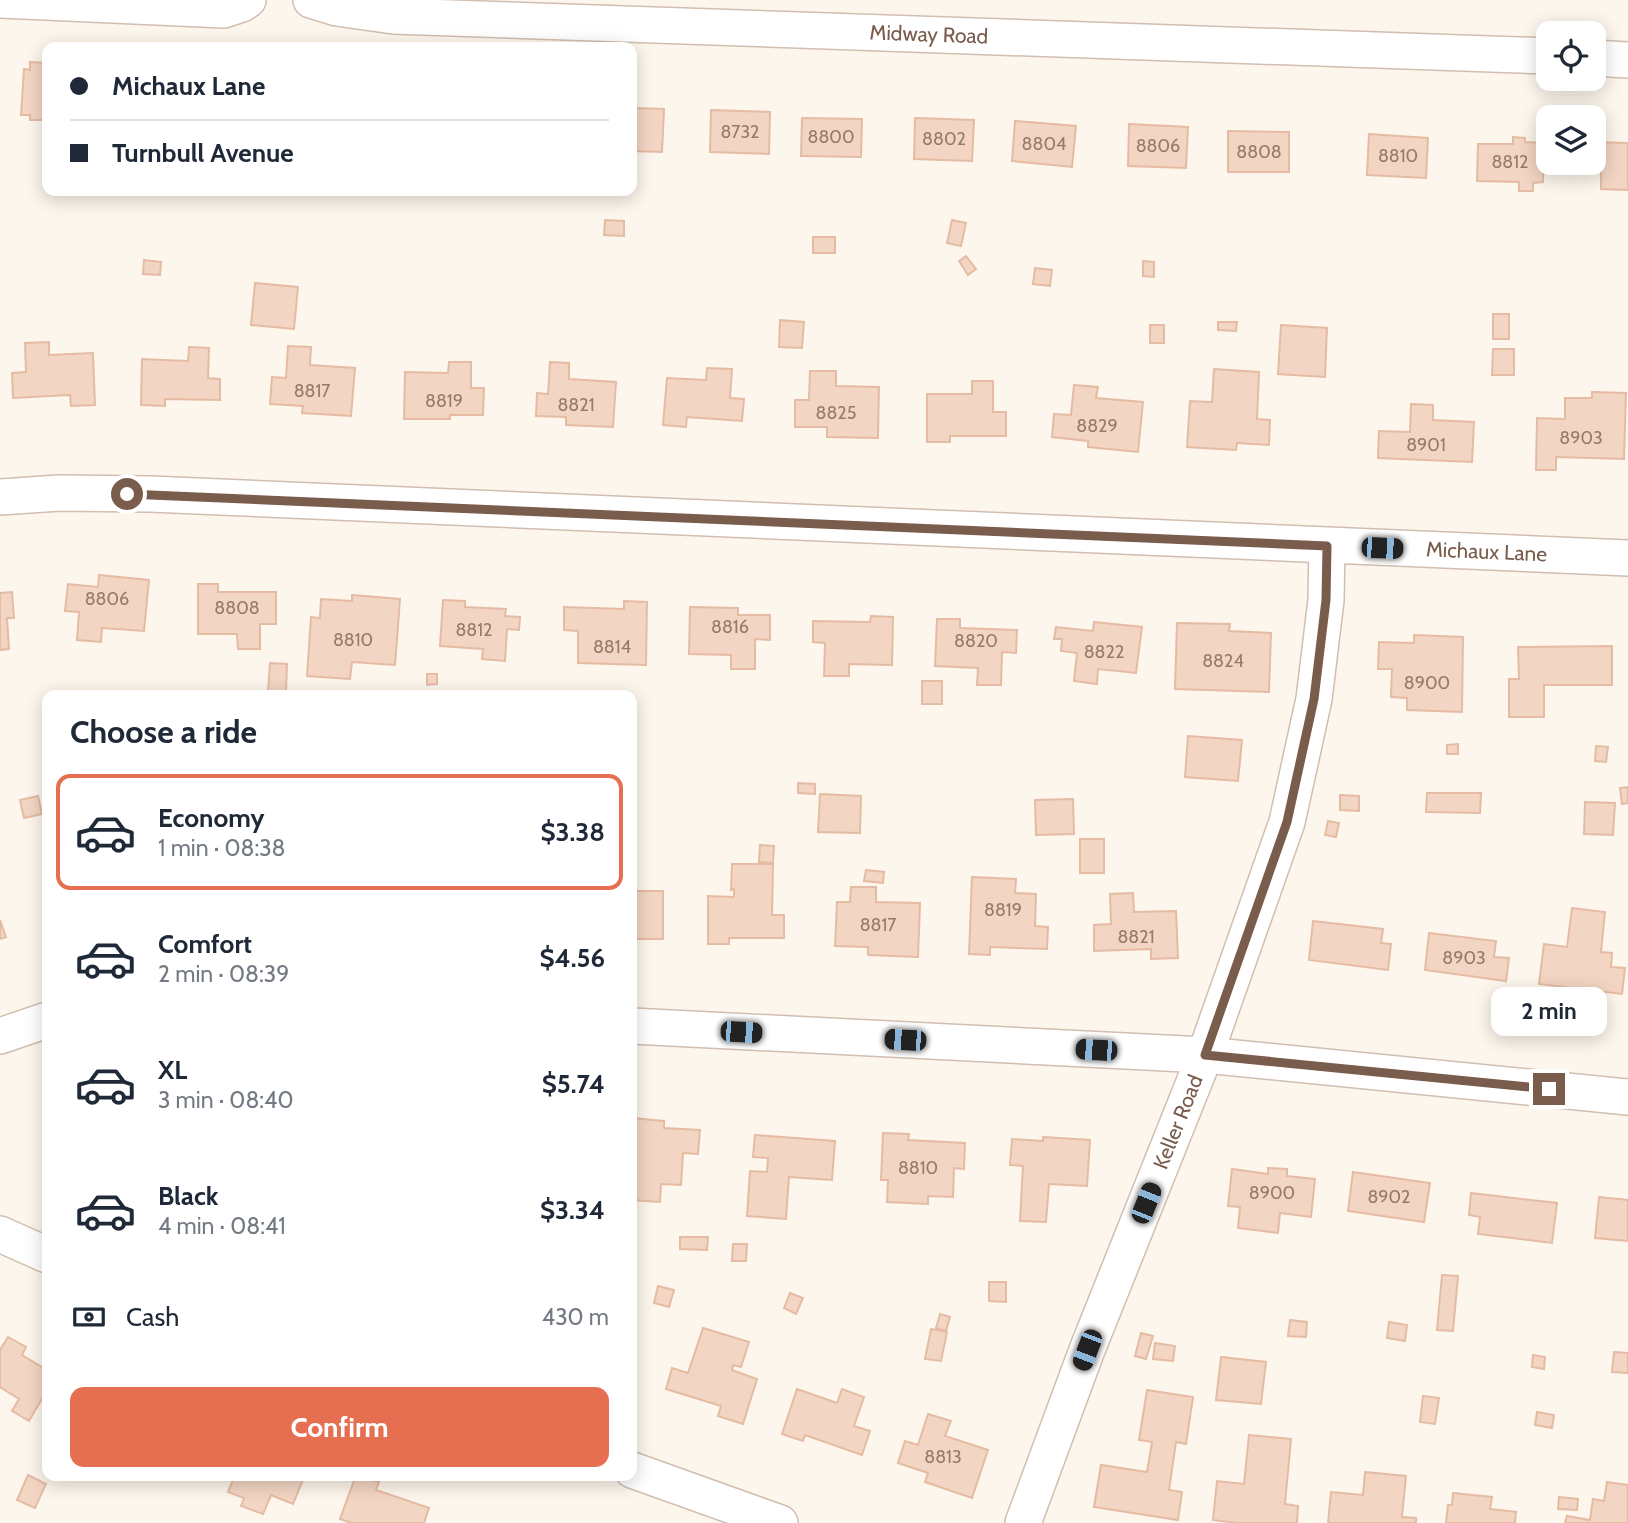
<!DOCTYPE html>
<html lang="en">
<head>
<meta charset="utf-8">
<style>
	body { margin:0; font-family:Cabin,sans-serif; background:#f6f6f7; color:#1f2937; height:100vh; display:flex; flex-direction:column; font-size:26px; white-space:nowrap }
	* { box-sizing:border-box; margin:0 }
	p { font-size:23px; color:#747a83 }
	.icon { flex:none; width:38px; height:38px; fill:none; stroke:currentColor; stroke-width:2; stroke-linecap:round; stroke-linejoin:round }
	.map { position:relative; flex:1; overflow:hidden }
	.side { position:absolute; left:42px; top:690px; width:595px; height:791px; display:flex; flex-direction:column; background:#fff; border-radius:14px; box-shadow:0 4px 18px #0003 }
	.side>* { flex:none }
	.guide { position:absolute; left:42px; top:42px; width:595px; height:154px; border-radius:14px; box-shadow:0 4px 18px #0003; display:grid; align-content:center; height:154px; padding:0 28px; background:#fff }
	.buttons { position:absolute; left:1536px; top:21px; display:grid; gap:14px }
	.buttons a { display:grid; place-items:center; width:70px; height:70px; border-radius:14px; background:#fff; box-shadow:0 4px 18px #0003; font-size:35px }
	.end { position:absolute; width:32px; height:32px; margin:-16px; border:9px solid #7a5c4d; background:#fff; box-shadow:0 0 0 4px #fff }
	.from { border-radius:50% }
	.bubble { position:absolute; height:49px; border-radius:14px; background:#fff; box-shadow:0 4px 18px #0003; font-size:23px; font-weight:800; line-height:49px; text-align:center }
	.car { position:absolute; width:21px; height:42px; margin:-21px -10px; border-radius:9px; box-shadow:0 0 5px 2px #0007; background:linear-gradient(#222 24%,#8ab4d8 0 40%,#222 0 76%,#8ab4d8 0 86%,#222 0) }
	.guide b { display:flex; align-items:center; gap:24px; height:66px; font-size:26px }
	.guide b+b { border-top:2px solid #e0e1e3 }
	.guide i { width:18px; height:18px; background:#1f2937 }
	ul { padding:0; list-style:none }
	li { display:flex; align-items:center; gap:21px; height:116px; margin:0 14px 10px; padding:0 14px; border:4px solid transparent; border-radius:14px }
	li div { flex:1 }
	li b { display:block; font-size:26px }
	li em { font-style:normal; font-weight:800 }
	li.selected { border-color:#e76f51 }
	li>.icon { width:63px; height:63px; stroke-width:1.5 }
	h2 { padding:0 28px; font-size:32px; line-height:84px }
	.pay { display:flex; align-items:center; gap:18px; height:77px; padding:0 28px; font-size:26px }
	.pay p { margin-inline-start:auto }
	.primary-button { display:flex; gap:14px; margin-top:auto; padding:14px 28px }
	.primary-button a { flex:1; height:80px; border-radius:14px; background:#e76f51; color:#fff; font-size:28px; font-weight:800; line-height:80px; text-align:center }
	.map>svg:first-child { display:block }
	.building { fill:#f3d5c3; stroke:#e6bba3; stroke-width:2 }
	.lines { fill:none; stroke-linecap:round; stroke-linejoin:round }
	.minor-casing { stroke:#d1beb0; stroke-width:38 }
	.minor { stroke:#fff; stroke-width:35 }
	.route { stroke:#7a5c4d; stroke-width:9 }
	.labels { text-anchor:middle; stroke-width:7; stroke-linejoin:round; paint-order:stroke }
	.number-label { font-size:18px; fill:#987a6a }
	.street-label { font-size:21px; fill:#7a5c4d; stroke:#fffaf3 }
</style>
</head>
<body>
<div class="map">
<svg width="1628" height="1523" viewBox="0 0 1628 1523">
	<rect width="100%" height="100%" fill="#fdf6ec"/>
	<path class="building" d="M30 62 47 63V120H30V115H21L24 69 30 70Z
		M632 108 664 109 662 152 632 151Z
		M711 110 770 112 769 154 710 152Z
		M802 118 862 119 861 157 801 156Z
		M915 118 974 120 972 161 914 159Z
		M1015 121 1076 126 1072 167 1012 161Z
		M1129 124 1188 127 1186 168 1128 166Z
		M1228 131 1289 132V172H1228Z
		M1369 134 1428 138 1426 178 1367 175Z
		M1513 137 1525 138V142L1544 143 1543 182 1533 183V191H1519V182L1477 181 1478 144H1513Z
		M1594 142 1628 143V190L1601 189V166L1584 165V163H1594Z
		M605 220 624 221V236L604 235Z
		M952 220 966 223 961 246 947 243Z
		M813 237H835V253H813Z
		M966 256 976 269 968 275 959 261Z
		M144 260 161 262 160 275 143 274Z
		M1143 261 1154 262V277L1143 276Z
		M1035 268 1052 270 1050 286 1033 284Z
		M255 283 298 287 294 329 251 325Z
		M1493 314H1509V339H1493Z
		M780 320 804 322 802 348 779 347Z
		M1218 322H1237L1236 331 1218 330Z
		M1150 325H1164V343H1150Z
		M1281 325 1327 328 1325 377 1278 374Z
		M49 342V355L93 353 95 405 71 406 70 395 13 398 12 373 26 372 25 343Z
		M288 346 311 347 310 365 355 368 351 416 302 413 303 406 270 404 272 377 286 378Z
		M189 347 209 348 208 378 220 379V400L165 399V406L141 405 142 359 188 361Z
		M1493 349H1514V375H1492Z
		M449 362H471V388H484L483 415H450V419H404L405 372 448 373Z
		M550 362 569 363V379L616 382 613 427 566 425V417L536 416 537 393 548 394Z
		M707 368 732 369 730 398 744 399 742 421 687 417 686 427 663 425 667 378 706 380Z
		M1214 369 1259 372 1257 419 1270 420 1269 445 1237 443 1236 450 1187 447 1190 401 1212 402Z
		M810 371H836V386L879 387 878 438 827 437V427H795V400H809Z
		M972 381H993V412H1006V436H950V442H927V394H972Z
		M1074 385 1098 387 1096 398 1143 402 1138 452 1088 447V441L1052 437 1054 414 1071 415Z
		M1592 392 1626 393 1624 459 1556 457V470H1536L1537 418 1565 419V398H1592Z
		M1411 404 1433 405V420L1474 422 1472 462 1378 458 1379 431 1410 432Z
		M99 575 149 580 144 631 102 628 101 642 77 640 79 612 65 611 68 584 98 587Z
		M198 584H218V592H276V624H260V649H238L237 634H198Z
		M12 592 14 618H7L9 649 0 650V593Z
		M352 595 400 599 395 665 352 662 350 679 307 676 311 617 320 618 321 599 352 601Z
		M443 600 465 601V607L506 609 505 616 520 617 519 630 507 629 505 661 482 659 483 649 440 646Z
		M624 601 647 602 646 665 578 663V631L564 630V607L624 609Z
		M690 607 738 608V615H770V640L755 639V669H731V655L689 654Z
		M871 616 893 617 892 665 849 664V676H824L825 643 813 642V621L870 622Z
		M937 619H960V628L1017 630 1016 653 1002 652 1001 685H977L978 668 935 666Z
		M1094 622 1142 627 1136 673 1098 669 1097 684 1074 681 1077 653 1061 651 1062 639H1054L1056 627 1093 631Z
		M1177 623 1230 624 1229 631 1271 633 1269 692 1175 689Z
		M1414 635 1463 637 1462 712 1407 710V698L1391 697 1392 669H1378L1379 642 1414 643Z
		M1612 646V685H1544V717H1509V679H1519L1518 647Z
		M270 663 287 664 286 692H268Z
		M427 674H437V684L427 685Z
		M922 681H942V704H922Z
		M1188 736 1242 740 1238 781 1185 777Z
		M1458 744V754H1447V745Z
		M1596 746 1608 747 1606 762 1595 761Z
		M798 783 815 784V794L798 793Z
		M1628 787V803L1622 804 1620 788Z
		M1427 793H1481L1480 813 1426 812Z
		M820 794 861 796 860 833 818 832Z
		M1340 795 1359 796V811L1340 810Z
		M38 796 42 814 24 818 20 800Z
		M1073 799 1074 834 1036 835 1035 800Z
		M1585 802 1615 803 1613 835 1584 834Z
		M1328 821 1339 823 1336 837 1325 835Z
		M1080 839H1104V873H1080Z
		M760 845 774 846 773 863 759 862Z
		M732 864H773L772 915H784V938H729V944H708V896L734 897V889L731 890Z
		M866 870 884 872 883 883 864 881Z
		M972 877 1016 879 1015 893 1036 894 1035 926 1048 927 1047 949 990 947V955L969 954Z
		M851 887H876V902L920 903 918 957 868 955V947L835 946 837 902H850Z
		M632 891H663V939H632Z
		M1133 893 1134 912 1176 911 1178 958 1151 959V949L1094 951V925L1111 924 1110 894Z
		M1572 908 1605 912 1601 952 1612 953 1611 967 1625 968 1622 994 1539 984 1544 944 1567 947Z
		M0 920 6 937 0 939Z
		M1313 921 1383 929 1381 943 1391 944 1388 970 1309 960Z
		M1429 933 1496 941 1494 957 1509 958 1506 981 1425 970Z
		M632 1118 664 1121V1128L700 1130 698 1154 683 1153 681 1185 661 1184 660 1202 632 1200Z
		M883 1133 909 1134 908 1140 965 1143 964 1169 954 1168 953 1197 928 1196V1204L887 1202 888 1180H881Z
		M755 1135 835 1141 832 1180 789 1177 786 1219 747 1216 750 1171 767 1172 768 1158 753 1157Z
		M1043 1137 1090 1140 1087 1186 1049 1184 1046 1222 1020 1221 1023 1166 1010 1165 1012 1139 1043 1141Z
		M1268 1168 1287 1169V1176L1315 1179 1311 1217 1280 1213 1278 1233 1238 1228 1240 1207 1228 1206 1232 1169 1268 1174Z
		M1353 1172 1430 1183 1424 1222 1348 1211Z
		M1471 1193 1557 1203 1552 1243 1478 1234 1480 1217 1469 1215Z
		M1599 1197 1628 1200V1241L1595 1238Z
		M680 1237H708L707 1250 680 1249Z
		M733 1244H747L746 1261H732Z
		M1442 1275 1458 1276 1453 1331 1437 1330Z
		M989 1282H1006V1302L989 1301Z
		M658 1286 674 1290 669 1307 654 1303Z
		M790 1293 803 1298 796 1314 784 1308Z
		M940 1314 950 1317 946 1331 936 1328Z
		M1290 1320 1307 1322 1306 1337 1288 1336Z
		M1389 1322 1407 1325 1405 1341 1387 1338Z
		M703 1328 749 1342 741 1367 733 1365 732 1370 757 1379 743 1424 718 1416 721 1406 666 1389 672 1368 688 1373Z
		M931 1329 947 1332 941 1361 925 1359Z
		M1141 1333 1153 1336 1146 1359 1135 1356Z
		M8 1337 26 1347 22 1355 47 1370V1400L43 1397 29 1421 12 1411 19 1399 0 1387V1350Z
		M1155 1343 1175 1346 1173 1361 1153 1359Z
		M1614 1352 1628 1353V1373L1612 1372Z
		M1533 1355 1545 1357 1544 1369 1532 1367Z
		M1221 1357 1266 1362 1261 1404 1216 1400Z
		M797 1389 837 1403 842 1389 864 1397 854 1426 870 1431 862 1455 805 1435 803 1441 782 1434Z
		M1147 1390 1193 1397 1186 1444 1176 1442 1169 1490 1182 1492 1178 1520 1094 1507 1101 1465 1147 1472 1152 1442 1139 1440Z
		M1423 1396 1439 1398 1435 1424 1420 1422Z
		M1537 1412 1554 1415 1552 1428 1535 1425Z
		M928 1414 951 1421 945 1436 988 1450 972 1498 925 1482 928 1473 898 1463 905 1441 918 1445Z
		M1249 1435 1291 1439 1285 1504 1298 1506 1297 1523H1237L1213 1520 1217 1481 1244 1484Z
		M1365 1472 1406 1476 1402 1517 1416 1518V1523H1328L1331 1492 1363 1495Z
		M28 1475 46 1484 35 1508 17 1500Z
		M235 1475H305L293 1504 271 1495 263 1514 241 1506 244 1498 228 1492Z
		M356 1475 379 1482 376 1490 429 1508 424 1523H351L340 1519Z
		M1607 1482 1628 1485V1523H1565L1567 1516 1590 1520 1593 1499 1604 1501Z
		M1453 1493 1492 1497 1490 1509 1516 1512 1515 1523H1446L1448 1505H1452Z
		M1559 1497 1578 1499 1577 1510 1558 1509Z"/>
	<g class="lines">
		<defs>
			<g id="minor">
				<path d="M0 0 224 10 242 4 248 0"/>
				<path id="s1" d="M311 0 337 8 393 16 1549 56"/>
				<path d="M1594 58 1628 60"/>
				<path id="s2" d="M0 497 59 493 150 494 1628 558"/>
				<path d="M632 1026 1205 1055 1628 1097"/>
				<path d="M0 1036 47 1020"/>
				<path d="M0 1234 47 1255"/>
				<path d="M632 1470 780 1523"/>
				<path id="s3" d="M1023 1523 1087 1350 1205 1055 1287 822 1314 699 1326 600 1327 546"/>
			</g>
		</defs>
		<use href="#minor" class="minor-casing"/>
		<use href="#minor" class="minor"/>
	</g>
	<g class="lines">
		<path class="route" d="M127 494 1327 546 1326 600 1314 699 1287 822 1205 1055 1549 1089"/>
	</g>
	<g class="labels">
		<g class="number-label">
			<text x="740" y="138">8732</text>
			<text x="831" y="143">8800</text>
			<text x="944" y="145">8802</text>
			<text x="1044" y="150">8804</text>
			<text x="1158" y="152">8806</text>
			<text x="1259" y="158">8808</text>
			<text x="1398" y="162">8810</text>
			<text x="1510" y="168">8812</text>
			<text x="312" y="397">8817</text>
			<text x="444" y="407">8819</text>
			<text x="576" y="411">8821</text>
			<text x="836" y="419">8825</text>
			<text x="1097" y="432">8829</text>
			<text x="1581" y="444">8903</text>
			<text x="1426" y="451">8901</text>
			<text x="107" y="605">8806</text>
			<text x="237" y="614">8808</text>
			<text x="730" y="633">8816</text>
			<text x="474" y="636">8812</text>
			<text x="353" y="646">8810</text>
			<text x="976" y="647">8820</text>
			<text x="612" y="653">8814</text>
			<text x="1104" y="658">8822</text>
			<text x="1223" y="667">8824</text>
			<text x="1427" y="689">8900</text>
			<text x="1003" y="916">8819</text>
			<text x="878" y="931">8817</text>
			<text x="1136" y="943">8821</text>
			<text x="1464" y="964">8903</text>
			<text x="918" y="1174">8810</text>
			<text x="1272" y="1199">8900</text>
			<text x="1389" y="1203">8902</text>
			<text x="943" y="1463">8813</text>
		</g>
		<g class="street-label">
			<text dy="7" stroke="none"><textPath href="#s1" startOffset="620">Midway Road</textPath></text>
			<text dy="7" stroke="none"><textPath href="#s2" startOffset="1488">Michaux Lane</textPath></text>
			<text dy="7" stroke="none"><textPath href="#s3" startOffset="430">Keller Road</textPath></text>
		</g>
	</g>
</svg>
<div class="buttons">
<a><svg class="icon" aria-label="locate" viewBox="0 0 24 24"><circle cx="12" cy="12" r="6"/><path d="M12 2v4M12 18v4M2 12h4M18 12h4"/></svg></a>
<a><svg class="icon" aria-label="layers" viewBox="0 0 24 24"><path d="M12 4l9 5-9 5-9-5zM3 14l9 5 9-5"/></svg></a>
</div>
<i class="end from" style="left:127px;top:494px"></i>
<i class="end" style="left:1549px;top:1089px"></i>
<div class="bubble" style="left:1491px;top:987px;width:116px">2 min</div>
<i class="car" style="left:1382px;top:548px;rotate:92deg"></i>
<i class="car" style="left:741px;top:1032px;rotate:93deg"></i>
<i class="car" style="left:905px;top:1040px;rotate:273deg"></i>
<i class="car" style="left:1096px;top:1050px;rotate:273deg"></i>
<i class="car" style="left:1146px;top:1203px;rotate:22deg"></i>
<i class="car" style="left:1087px;top:1350px;rotate:201deg"></i>
<div class="guide">
<b><i class="from"></i>Michaux Lane</b>
<b><i></i>Turnbull Avenue</b>
</div>
<section class="side">
<h2>Choose a ride</h2>
<ul>
<li class="selected"><svg class="icon" aria-label="car" viewBox="0 0 24 24"><path d="M5 17H2v-5l4-1 3-4h7l3 4 3 1v5h-3M9 17h6M6 11h13"/><circle cx="7" cy="17" r="2"/><circle cx="17" cy="17" r="2"/></svg><div><b>Economy</b><p>1 min · 08:38</p></div><em>$3.38</em></li>
<li><svg class="icon" aria-label="car" viewBox="0 0 24 24"><path d="M5 17H2v-5l4-1 3-4h7l3 4 3 1v5h-3M9 17h6M6 11h13"/><circle cx="7" cy="17" r="2"/><circle cx="17" cy="17" r="2"/></svg><div><b>Comfort</b><p>2 min · 08:39</p></div><em>$4.56</em></li>
<li><svg class="icon" aria-label="car" viewBox="0 0 24 24"><path d="M5 17H2v-5l4-1 3-4h7l3 4 3 1v5h-3M9 17h6M6 11h13"/><circle cx="7" cy="17" r="2"/><circle cx="17" cy="17" r="2"/></svg><div><b>XL</b><p>3 min · 08:40</p></div><em>$5.74</em></li>
<li><svg class="icon" aria-label="car" viewBox="0 0 24 24"><path d="M5 17H2v-5l4-1 3-4h7l3 4 3 1v5h-3M9 17h6M6 11h13"/><circle cx="7" cy="17" r="2"/><circle cx="17" cy="17" r="2"/></svg><div><b>Black</b><p>4 min · 08:41</p></div><em>$3.34</em></li>
</ul>
<div class="pay"><svg class="icon" aria-label="cash" viewBox="0 0 24 24"><path d="M3 7h18v10H3z"/><circle cx="12" cy="12" r="2"/></svg>Cash<p>430 m</p></div>
<div class="primary-button"><a>Confirm</a></div>
</section>
</div>
</body>
</html>
